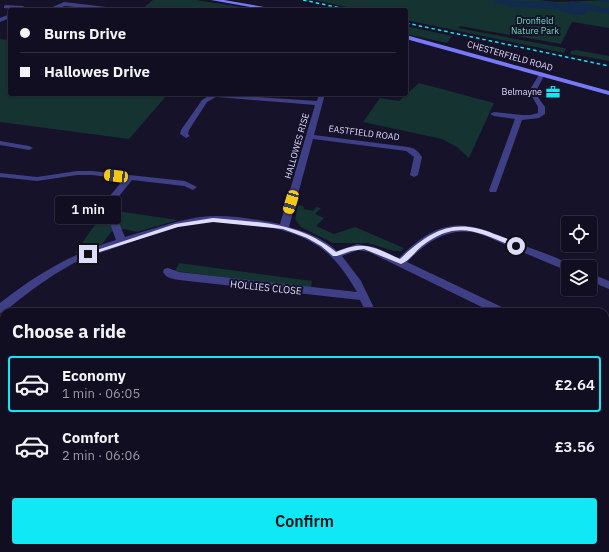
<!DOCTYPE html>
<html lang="en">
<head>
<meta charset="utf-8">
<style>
	body { margin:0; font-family:"IBM Plex Sans",sans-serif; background:#191729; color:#f1f3f6; height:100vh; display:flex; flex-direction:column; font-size:15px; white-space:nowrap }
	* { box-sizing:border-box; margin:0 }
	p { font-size:13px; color:#9c9ca5 }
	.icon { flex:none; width:22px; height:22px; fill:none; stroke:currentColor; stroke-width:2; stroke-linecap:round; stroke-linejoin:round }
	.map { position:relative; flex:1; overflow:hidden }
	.sheet { position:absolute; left:0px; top:308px; width:609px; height:244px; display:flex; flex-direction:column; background:#100e20; border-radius:12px 12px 0 0; box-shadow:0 1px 3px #0004,0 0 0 1px #302e3e }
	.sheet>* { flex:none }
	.hud { position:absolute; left:8px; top:8px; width:400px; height:88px; border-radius:4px; box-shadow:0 1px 3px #0004,0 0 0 1px #302e3e; display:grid; align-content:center; height:88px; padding:0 12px; background:#100e20 }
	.tools { position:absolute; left:561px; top:216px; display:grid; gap:8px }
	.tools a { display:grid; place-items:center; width:36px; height:36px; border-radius:4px; background:#100e20; box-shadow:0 1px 3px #0004,0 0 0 1px #302e3e; font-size:20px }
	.end { position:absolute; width:18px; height:18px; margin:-9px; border:5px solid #dedcfe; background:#111; box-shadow:0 0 0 2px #111 }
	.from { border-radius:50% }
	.bubble { position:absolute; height:28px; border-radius:4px; background:#100e20; box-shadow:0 1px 3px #0004,0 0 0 1px #302e3e; font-size:13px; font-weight:600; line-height:28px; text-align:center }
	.car { position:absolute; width:12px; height:24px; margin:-12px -6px; border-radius:5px; box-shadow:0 0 3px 1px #0007; background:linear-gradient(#f5c518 24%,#345 0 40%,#f5c518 0 76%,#345 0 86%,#f5c518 0) }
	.hud b { display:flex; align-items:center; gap:14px; height:38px; font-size:15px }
	.hud b+b { border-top:1px solid #302e3e }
	.hud i { width:10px; height:10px; background:#f1f3f6 }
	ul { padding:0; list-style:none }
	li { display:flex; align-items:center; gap:12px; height:56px; margin:0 8px 6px; padding:0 4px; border:2px solid transparent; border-radius:4px }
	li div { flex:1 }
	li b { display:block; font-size:15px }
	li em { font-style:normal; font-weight:600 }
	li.selected { border-color:#10e8f5 }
	li>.icon { width:36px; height:36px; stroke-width:1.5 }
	h2 { padding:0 12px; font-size:18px; line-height:48px }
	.action { display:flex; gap:8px; margin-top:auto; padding:8px 12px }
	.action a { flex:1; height:46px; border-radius:4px; background:#10e8f5; color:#111; font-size:16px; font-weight:600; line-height:46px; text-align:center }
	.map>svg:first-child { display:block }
	.green { fill:#153331 }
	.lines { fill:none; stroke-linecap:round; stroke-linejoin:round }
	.stream { stroke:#112b4e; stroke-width:2 }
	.river { fill:#112b4e; fill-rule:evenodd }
	.street { fill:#3f3f86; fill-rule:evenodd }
	.secondary { fill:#7779f9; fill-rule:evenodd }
	.rail { stroke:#10e8f5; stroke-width:1.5; stroke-dasharray:3.5 3; stroke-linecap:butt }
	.route { fill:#dedcfe }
	.labels { text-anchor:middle; stroke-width:4; stroke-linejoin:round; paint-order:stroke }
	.far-park-label { font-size:9px; fill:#69dcbb; stroke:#15122a }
	.far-street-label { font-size:9px; fill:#dedcfe; stroke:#15122a }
	.far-poi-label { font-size:9px; fill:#dedcfe; stroke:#15122a; text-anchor:end }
	.street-label { font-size:10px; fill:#dedcfe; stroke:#15122a }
</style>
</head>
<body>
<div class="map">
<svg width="609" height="552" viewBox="0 0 609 552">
	<rect width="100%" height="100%" fill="#15122a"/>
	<path class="green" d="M153 0H196L261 10H141Z
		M314 0H539L556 2 609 0V28L572 22 561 44 460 26 458 28 564 48 566 49 564 53 406 20V10H361Z
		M406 26 452 36 447 43 406 34Z
		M0 39 10 40V94H168L129 139 0 122Z
		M576 50 609 56V61L570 54 571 51Z
		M419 83 494 103 469 158 457 147 442 139 363 122 380 98 399 101Z
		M298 205 303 206 304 209 313 211 316 207 321 208 315 214 324 218 316 226 334 234 355 227 404 248 401 251H394L368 243H333L301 227 295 219Z
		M117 211 178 220 137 232 124 229 111 232 102 244 75 253 104 212Z
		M179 263 312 281 311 288 175 271Z
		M0 465H4V548H23L20 552H0Z
		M446 548H515L523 552H447Z"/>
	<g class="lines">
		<path class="stream" d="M599 0 609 2"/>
		<path class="river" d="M493 0 550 2 565 5 566 3 572 1 609 8V14L588 10 584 15H574L556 9 512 7 494 2Z"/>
		<path class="street" d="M64 2 115 8 118 10H102L65 6 54 10H46Z
			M6 5 23 6 26 8 23 10 4 8V6Z
			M125 8 128 9 129 10H122Z
			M10 14V18L0 22V18Z
			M542 72 545 74 535 93 545 107V114L539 118 522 120 497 190 496 192H490L489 190 515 119 494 116 490 114 494 112 522 115H530L538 113V107L529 91 540 73Z
			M212 94 317 101 319 94H325L314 135 408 147C415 148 418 151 422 157L418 175 414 177 410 175 414 157 406 151 313 139 289 227C306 232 323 238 337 251L357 244 374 247 399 258C448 209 471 224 528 247 540 252 564 259 572 267H568V271L565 270C546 262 527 254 508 246 498 242 490 237 480 234 450 225 426 242 407 262L506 309 507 312H492L369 252 358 250 342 256 361 281 376 312H366L360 300 179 280C173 279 166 278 163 272L164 269 168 268 179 272 357 292C347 275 335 257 318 246 288 226 236 219 200 223 175 226 148 235 125 244 108 251 90 255 74 263 48 277 26 294 4 312L0 313V303C37 274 71 254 116 240L104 207 109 197 124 179 92 175H77L37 181 0 177V173L37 177 77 171H92L185 181 197 187 193 190 184 186 132 180 116 200 112 207 125 237C150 230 174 221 200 217 227 214 254 219 280 224L315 105 216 97 207 102 189 130 188 134 190 136 186 138 180 134 181 130 202 100Z
			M0 141 29 146 33 148 29 150 0 145Z
			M590 273 609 281V289L590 281Z
			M605 374 609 375V387L605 386Z
			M609 501V525L605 526V503Z
			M21 548H36L35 552H20Z
			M211 548H227L228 552H212Z
			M426 548H440L439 552H425Z
			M584 548H600L599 552H583Z"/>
		<path class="secondary" d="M211 0H224L281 10H268Z
			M406 35 609 91V95L406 39Z"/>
		<path class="rail" d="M303 0 350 10
			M406 23 609 66"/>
	</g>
	<path class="route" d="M213 218C260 223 297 221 336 252 365 240 373 247 400 259 430 231 453 217 494 234 502 237 513 240 519 246L514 247C478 232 457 219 422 246 415 252 409 261 401 264L364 249 351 251 337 256H333L321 246 307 238 283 229 213 222 178 227 90 255H85V254L175 224Z"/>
	<defs>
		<symbol id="office-bare" viewBox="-9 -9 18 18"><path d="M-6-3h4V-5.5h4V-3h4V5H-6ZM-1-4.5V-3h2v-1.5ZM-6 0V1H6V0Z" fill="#10e8f5" stroke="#15122a" stroke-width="2.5" paint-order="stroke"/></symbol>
	</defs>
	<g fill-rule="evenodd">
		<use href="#office-bare" x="543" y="82" width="20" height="20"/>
	</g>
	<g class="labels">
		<g class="far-park-label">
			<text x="535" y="24">Dronfield<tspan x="535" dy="10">Nature Park</tspan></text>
		</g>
		<g class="far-street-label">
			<text transform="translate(510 56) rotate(16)" y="3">CHESTERFIELD ROAD</text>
			<text transform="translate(364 133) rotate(7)" y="3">EASTFIELD ROAD</text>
			<text transform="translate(297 146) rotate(-74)" y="3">HALLOWES RISE</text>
		</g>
		<g class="far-poi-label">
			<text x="542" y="95">Belmayne</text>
		</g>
		<g class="street-label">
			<text transform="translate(266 287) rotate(6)" y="4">HOLLIES CLOSE</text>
		</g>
	</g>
</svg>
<div class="tools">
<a><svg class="icon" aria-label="locate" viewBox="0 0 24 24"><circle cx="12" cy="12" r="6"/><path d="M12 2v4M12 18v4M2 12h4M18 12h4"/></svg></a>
<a><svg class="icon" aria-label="layers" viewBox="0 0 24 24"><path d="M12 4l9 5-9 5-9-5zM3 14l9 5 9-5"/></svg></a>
</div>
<i class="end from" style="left:516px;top:246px"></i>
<i class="end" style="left:88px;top:254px"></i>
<div class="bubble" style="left:55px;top:196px;width:66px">1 min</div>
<i class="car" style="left:116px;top:176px;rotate:277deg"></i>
<i class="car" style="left:291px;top:202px;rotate:197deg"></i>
<div class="hud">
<b><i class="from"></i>Burns Drive</b>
<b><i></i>Hallowes Drive</b>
</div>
<section class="sheet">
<h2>Choose a ride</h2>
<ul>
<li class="selected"><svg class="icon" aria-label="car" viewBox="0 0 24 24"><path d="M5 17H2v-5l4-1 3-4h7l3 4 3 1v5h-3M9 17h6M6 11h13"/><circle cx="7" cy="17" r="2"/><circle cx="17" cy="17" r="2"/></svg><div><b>Economy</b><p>1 min · 06:05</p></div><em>£2.64</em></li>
<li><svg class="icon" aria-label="car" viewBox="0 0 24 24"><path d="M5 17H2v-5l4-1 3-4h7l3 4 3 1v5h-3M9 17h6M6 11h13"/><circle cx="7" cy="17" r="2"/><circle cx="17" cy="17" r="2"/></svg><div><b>Comfort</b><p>2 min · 06:06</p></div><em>£3.56</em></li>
</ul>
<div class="action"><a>Confirm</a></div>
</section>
</div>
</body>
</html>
